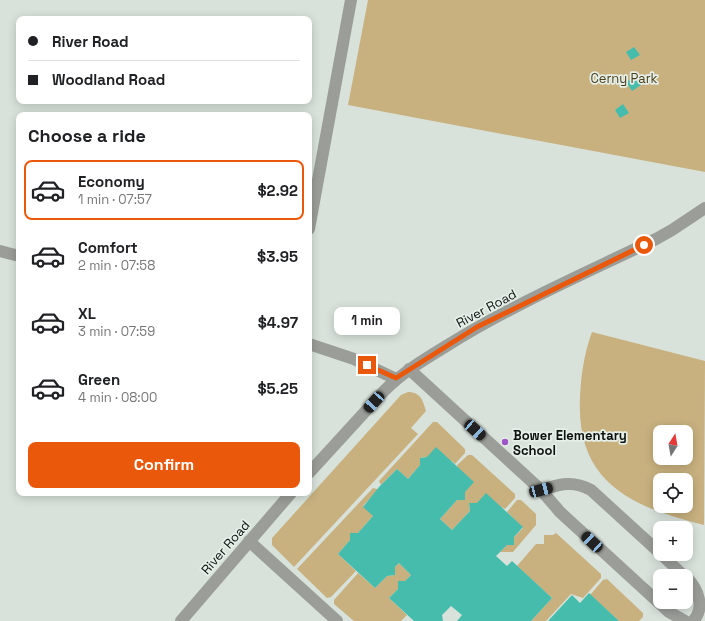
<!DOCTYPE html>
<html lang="en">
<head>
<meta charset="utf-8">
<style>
	body { margin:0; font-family:"Space Grotesk",sans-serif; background:#f2f2f2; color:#202124; height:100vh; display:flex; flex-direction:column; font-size:15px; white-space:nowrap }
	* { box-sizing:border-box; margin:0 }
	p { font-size:13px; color:#757577 }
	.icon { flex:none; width:22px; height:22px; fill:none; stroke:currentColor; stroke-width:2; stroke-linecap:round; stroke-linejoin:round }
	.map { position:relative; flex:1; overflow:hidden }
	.side { position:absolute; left:16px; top:112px; width:296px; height:384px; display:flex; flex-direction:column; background:#fff; border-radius:8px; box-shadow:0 2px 10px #0003 }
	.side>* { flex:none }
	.guide { position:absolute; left:16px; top:16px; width:296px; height:88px; border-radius:8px; box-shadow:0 2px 10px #0003; display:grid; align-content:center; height:88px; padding:0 12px; background:#fff }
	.needle { width:26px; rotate:11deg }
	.controls { position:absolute; left:653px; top:425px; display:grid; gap:8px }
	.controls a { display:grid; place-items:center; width:40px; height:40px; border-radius:8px; background:#fff; box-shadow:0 2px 10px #0003; font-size:20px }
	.end { position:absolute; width:18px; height:18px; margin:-9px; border:5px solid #ea580c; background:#fff; box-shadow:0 0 0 2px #fff }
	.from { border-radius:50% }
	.bubble { position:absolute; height:28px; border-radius:8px; background:#fff; box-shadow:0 2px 10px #0003; font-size:13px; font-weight:800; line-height:28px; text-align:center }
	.car { position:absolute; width:12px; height:24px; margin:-12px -6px; border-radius:5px; box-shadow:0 0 3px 1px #0007; background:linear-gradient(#222 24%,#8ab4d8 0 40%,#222 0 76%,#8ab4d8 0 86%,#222 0) }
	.guide b { display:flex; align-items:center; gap:14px; height:38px; font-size:15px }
	.guide b+b { border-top:1px solid #e0e0e0 }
	.guide i { width:10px; height:10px; background:#202124 }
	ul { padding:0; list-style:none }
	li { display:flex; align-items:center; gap:12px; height:60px; margin:0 8px 6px; padding:0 4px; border:2px solid transparent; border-radius:8px }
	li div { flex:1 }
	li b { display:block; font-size:15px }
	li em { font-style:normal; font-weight:800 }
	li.active { border-color:#ea580c }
	li>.icon { width:36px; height:36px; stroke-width:1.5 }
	h2 { padding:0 12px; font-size:18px; line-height:48px }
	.button { display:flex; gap:8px; margin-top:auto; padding:8px 12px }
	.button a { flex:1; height:46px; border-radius:8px; background:#ea580c; color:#fff; font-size:16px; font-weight:800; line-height:46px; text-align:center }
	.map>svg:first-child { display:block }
	.green { fill:#c8b17f; fill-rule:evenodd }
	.building { fill:#46bcad }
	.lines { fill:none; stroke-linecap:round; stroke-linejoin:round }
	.minor { stroke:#9b9d98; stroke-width:12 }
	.route { stroke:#ea580c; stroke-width:5 }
	.poi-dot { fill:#9d55c8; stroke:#e5efe7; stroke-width:1.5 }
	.labels { text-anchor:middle; stroke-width:3.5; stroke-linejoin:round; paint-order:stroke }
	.park-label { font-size:13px; fill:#4c3e1b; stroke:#e5efe7 }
	.street-label { font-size:13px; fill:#0e120f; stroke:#e5efe7 }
	.poi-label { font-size:13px; font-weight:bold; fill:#0e120f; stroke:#e5efe7; text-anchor:start }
</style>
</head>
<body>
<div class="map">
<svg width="705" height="621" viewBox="0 0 705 621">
	<rect width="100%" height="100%" fill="#d8e2da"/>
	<path class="green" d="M368 0H705V172L348 105Z
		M592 332 705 361 704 525C632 507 576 483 580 398 581 375 584 354 592 332ZM660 432H686V458H660ZM660 480H686V506H660Z
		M408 392C421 392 423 401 426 411L411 428 418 434 294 567 272 545V538L401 395Z
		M433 422H437L465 449V453L455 464 452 461 427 457 420 458V465L408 479 397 469 381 485 379 481Z
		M468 455H472L515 494V498L505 509 501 507 469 503 470 511 452 530 440 519 457 500H465V492L457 465Z
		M373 488 377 489V491L363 506 373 516 358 533H350V540L338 554 356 571 331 597 327 598 297 569Z
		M517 500H521L536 514V525L513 552H500L507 545H514V537L523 528 507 512Z
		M556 533 601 574V578L583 598 571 594 546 621H531L552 598 517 566 536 544H544V535H553Z
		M399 563 411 575 405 581H398V589L389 598 407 615 401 621H354L334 604V600L358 573 375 588 387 576 395 575V567Z
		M607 579 643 613V617L639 621H619L590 595 603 580Z"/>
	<path class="building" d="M634 47 640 55 631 60 626 52Z
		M635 77 641 85 632 91 626 82Z
		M623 104 629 113 620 118 615 110Z
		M436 447 474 482 465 492V500H457L440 519 452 530 470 511 469 503H477L486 493 523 527 514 537V545H507L496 556 507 566 512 561 552 598 531 621H457L462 615 451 606 442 615 443 621H414L389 598 398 589V581H405L411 575 399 563 395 567V575L387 576 375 588 338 554 350 540V533H358L373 516 363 507 379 487 397 469 408 479 420 465V458L427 457Z
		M589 593 619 621H548L572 595 580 603Z"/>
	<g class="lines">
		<path class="minor" d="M309 229 351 0
			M0 251 19 256
			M309 344 354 359 396 379
			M409 369 541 490 560 512 669 612 685 621
			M309 473 384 391C403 372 425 359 448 345 514 304 586 273 656 239L672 230 705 208
			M541 490C560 484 573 480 591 490L660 553
			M249 541 337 621
			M661 554 684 576
			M686 577C699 589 705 609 693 621
			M181 621 291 493"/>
	</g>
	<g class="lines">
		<path class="route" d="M367 365 396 378 477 327 644 245"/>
	</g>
	<circle class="poi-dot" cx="505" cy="442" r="4"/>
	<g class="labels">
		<g class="park-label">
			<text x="624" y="83">Cerny Park</text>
		</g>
		<g class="street-label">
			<text transform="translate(486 308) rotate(-28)" y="5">River Road</text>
			<text transform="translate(225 547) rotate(-49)" y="5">River Road</text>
		</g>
		<g class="poi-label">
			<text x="513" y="440">Bower Elementary<tspan x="513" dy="15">School</tspan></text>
		</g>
	</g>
</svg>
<div class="controls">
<a><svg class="needle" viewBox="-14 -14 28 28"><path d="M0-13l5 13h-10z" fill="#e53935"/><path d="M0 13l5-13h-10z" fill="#757577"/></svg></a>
<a><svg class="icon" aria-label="locate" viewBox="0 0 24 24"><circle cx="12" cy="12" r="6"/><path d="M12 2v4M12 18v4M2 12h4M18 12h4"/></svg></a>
<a>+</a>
<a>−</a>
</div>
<i class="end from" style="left:644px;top:245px"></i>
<i class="end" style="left:367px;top:365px"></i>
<div class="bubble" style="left:334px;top:307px;width:66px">1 min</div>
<i class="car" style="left:374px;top:402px;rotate:222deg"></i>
<i class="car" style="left:475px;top:430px;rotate:132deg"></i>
<i class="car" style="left:541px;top:490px;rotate:75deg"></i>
<i class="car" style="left:592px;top:542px;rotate:313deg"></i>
<div class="guide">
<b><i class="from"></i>River Road</b>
<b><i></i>Woodland Road</b>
</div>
<section class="side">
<h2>Choose a ride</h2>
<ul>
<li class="active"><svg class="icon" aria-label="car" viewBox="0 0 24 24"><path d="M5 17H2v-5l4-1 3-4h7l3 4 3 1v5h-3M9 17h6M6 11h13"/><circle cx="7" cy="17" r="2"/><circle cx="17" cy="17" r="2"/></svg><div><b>Economy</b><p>1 min · 07:57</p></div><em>$2.92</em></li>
<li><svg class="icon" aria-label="car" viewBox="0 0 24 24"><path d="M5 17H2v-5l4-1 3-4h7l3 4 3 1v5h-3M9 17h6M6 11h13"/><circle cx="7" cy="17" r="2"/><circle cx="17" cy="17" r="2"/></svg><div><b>Comfort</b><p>2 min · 07:58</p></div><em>$3.95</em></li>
<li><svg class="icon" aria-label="car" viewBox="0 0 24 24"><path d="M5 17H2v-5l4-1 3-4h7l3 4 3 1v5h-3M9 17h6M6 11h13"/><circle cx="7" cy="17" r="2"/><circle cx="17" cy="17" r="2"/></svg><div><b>XL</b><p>3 min · 07:59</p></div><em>$4.97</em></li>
<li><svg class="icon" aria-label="car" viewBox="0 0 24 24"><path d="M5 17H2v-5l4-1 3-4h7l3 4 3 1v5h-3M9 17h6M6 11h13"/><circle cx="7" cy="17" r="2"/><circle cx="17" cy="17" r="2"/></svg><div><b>Green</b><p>4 min · 08:00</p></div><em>$5.25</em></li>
</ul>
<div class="button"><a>Confirm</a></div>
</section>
</div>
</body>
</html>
